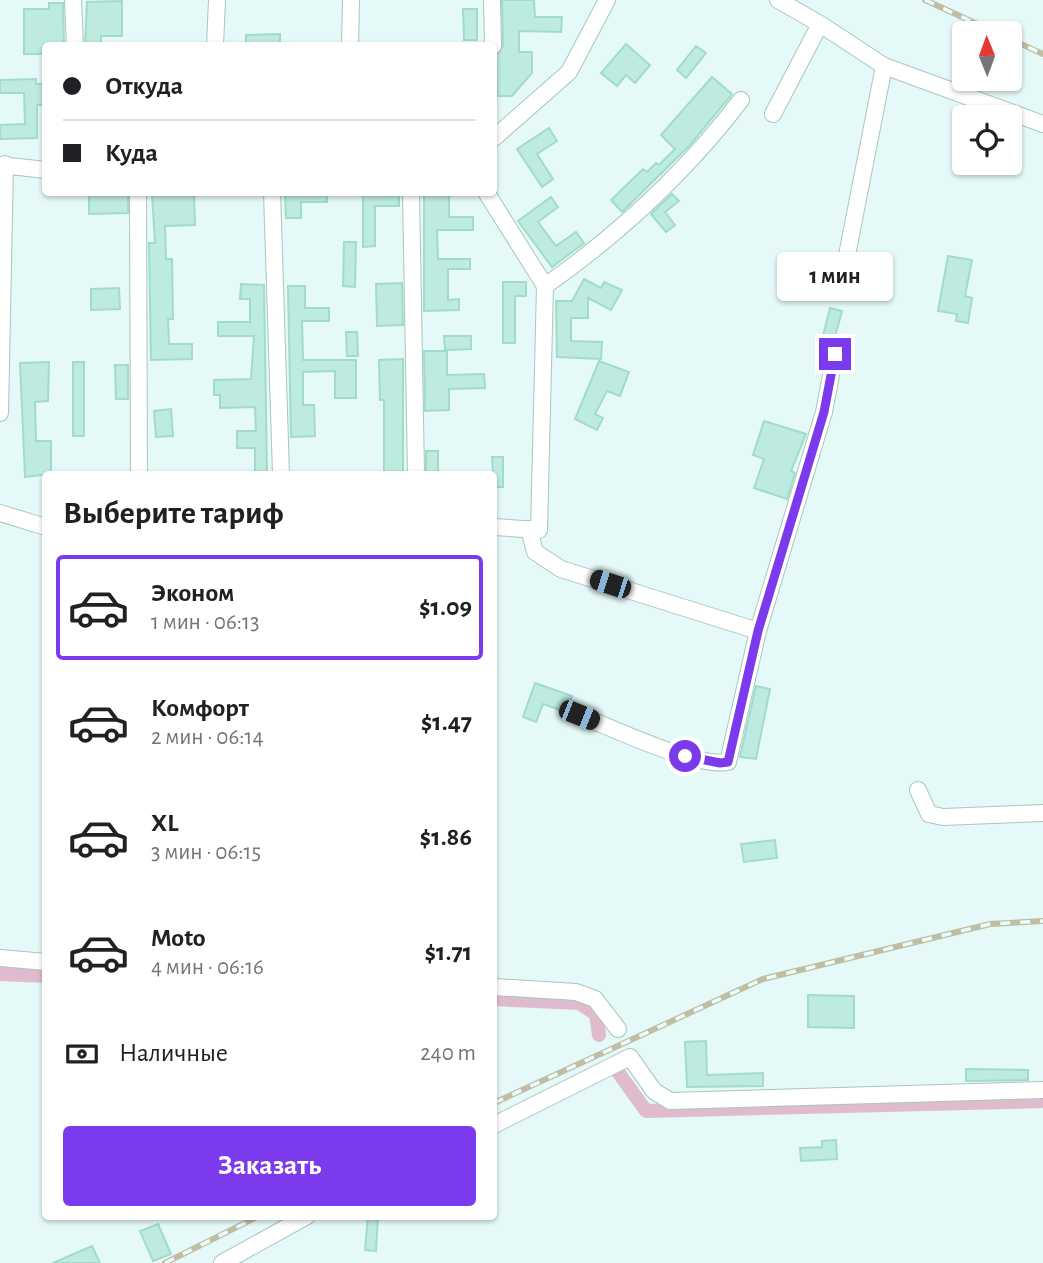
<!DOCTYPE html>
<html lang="ru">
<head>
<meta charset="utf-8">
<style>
	body { margin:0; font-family:"Alegreya Sans",sans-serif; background:#f2f2f2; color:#202124; height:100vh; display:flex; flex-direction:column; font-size:26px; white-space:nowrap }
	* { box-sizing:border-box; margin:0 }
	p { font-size:23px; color:#757577 }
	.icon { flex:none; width:38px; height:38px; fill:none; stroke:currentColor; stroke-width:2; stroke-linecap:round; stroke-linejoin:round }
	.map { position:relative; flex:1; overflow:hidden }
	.sheet { position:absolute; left:42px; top:471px; width:455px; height:749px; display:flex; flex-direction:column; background:#fff; border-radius:7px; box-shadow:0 2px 5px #0004 }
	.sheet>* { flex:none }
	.top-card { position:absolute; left:42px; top:42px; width:455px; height:154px; border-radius:7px; box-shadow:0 2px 5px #0004; display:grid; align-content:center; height:154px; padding:0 21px; background:#fff }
	.needle { width:46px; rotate:359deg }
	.controls { position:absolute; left:952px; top:21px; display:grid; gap:14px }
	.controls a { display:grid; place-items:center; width:70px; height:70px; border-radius:7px; background:#fff; box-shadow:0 2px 5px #0004; font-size:35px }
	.end { position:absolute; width:32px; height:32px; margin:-16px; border:9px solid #7c3aed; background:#fff; box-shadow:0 0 0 4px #fff }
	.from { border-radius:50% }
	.bubble { position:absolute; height:49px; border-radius:7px; background:#fff; box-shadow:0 2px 5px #0004; font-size:23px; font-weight:700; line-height:49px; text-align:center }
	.car { position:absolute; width:21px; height:42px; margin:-21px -10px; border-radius:9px; box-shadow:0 0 5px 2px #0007; background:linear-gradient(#222 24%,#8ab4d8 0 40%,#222 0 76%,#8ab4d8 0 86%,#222 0) }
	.top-card b { display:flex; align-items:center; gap:24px; height:66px; font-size:26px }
	.top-card b+b { border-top:2px solid #e0e0e0 }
	.top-card i { width:18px; height:18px; background:#202124 }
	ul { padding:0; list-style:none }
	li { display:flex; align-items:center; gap:21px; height:105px; margin:0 14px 10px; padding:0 7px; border:4px solid transparent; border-radius:7px }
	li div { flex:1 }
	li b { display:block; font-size:26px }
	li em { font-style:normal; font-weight:700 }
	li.active { border-color:#7c3aed }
	li>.icon { width:63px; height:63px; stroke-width:1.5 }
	h2 { padding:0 21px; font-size:32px; line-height:84px }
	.pay { display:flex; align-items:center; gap:18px; height:77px; padding:0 21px; font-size:26px }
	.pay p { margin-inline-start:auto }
	.cta { display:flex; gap:14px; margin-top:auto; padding:14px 21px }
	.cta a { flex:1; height:80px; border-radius:7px; background:#7c3aed; color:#fff; font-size:28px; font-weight:700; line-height:80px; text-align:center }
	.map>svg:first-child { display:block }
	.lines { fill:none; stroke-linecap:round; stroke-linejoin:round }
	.canal { stroke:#e0bbce; stroke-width:14 }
	.building { fill:#beebdf; stroke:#a1dccb; stroke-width:2 }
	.minor-casing { stroke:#a9c6bf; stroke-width:18 }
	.minor { stroke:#fff; stroke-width:16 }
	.rail-casing { stroke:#c1bda4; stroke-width:6 }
	.rail { stroke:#e9fdfb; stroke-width:3.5; stroke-dasharray:10; stroke-linecap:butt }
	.route { stroke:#7c3aed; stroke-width:9 }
</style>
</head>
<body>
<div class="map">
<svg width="1043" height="1263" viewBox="0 0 1043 1263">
	<rect width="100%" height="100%" fill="#e4f9f8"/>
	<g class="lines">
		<path class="canal" d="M0 974 46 976
			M494 999 579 1003 596 1014 599 1035
			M618 1072 646 1111 1043 1101"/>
	</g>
	<path class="building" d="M502 0H534L535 17H562L561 32 519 31V52H532V73L512 96H497L496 56 503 46Z
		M122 1V36H101V46H85L87 2Z
		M49 3H63L64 46H46V54H24V9H49Z
		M463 9H477V40H464Z
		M280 34V46H246V35Z
		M626 44 650 65 635 83 626 75 617 86 601 73Z
		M696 46 706 53 686 78 677 70Z
		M712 77 732 94 690 145 622 212 611 200 643 169 647 172 656 163 659 165 675 149 661 135Z
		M36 79V84H46V105H37V138L0 139V125L25 124 24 93H0V80Z
		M549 128 557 141 537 154 553 179 542 187 517 149Z
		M89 192H128V213L89 214Z
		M194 192 195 225 165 226 166 259H172L173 319H168L169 344H192V359L151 360 149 243H155L152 193Z
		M285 192H327V202H301V218H286Z
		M363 192H399V206H375V246L363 247Z
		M424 192H449V217H473V230H437L438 259H470V269H448V300L459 299V310L424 311Z
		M672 194 679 201 665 212 675 225 666 232 651 214Z
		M551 197 558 207 538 222 556 246 576 232 584 243 552 267 518 221Z
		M344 242H356L355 287 343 286Z
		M948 256 972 260 965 296 972 298 968 323 956 321 957 314 938 311Z
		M584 279 601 288 604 282 622 290 611 310 588 298V318H571V341L602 342 601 359 557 357 556 301H572Z
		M503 282H526V296H515V343H503Z
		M402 283 403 325 377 326 376 284Z
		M241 284 264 285 267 474H255V448H237V431H256L255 407 220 408V395H214V380L251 379 254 336H218V322H250V299H240Z
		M288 286H305V308H329V321H302L303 360H356V398H335V371L303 372V405H314L315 436 291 437Z
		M119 288 120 309 91 310V289Z
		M830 308 842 311 833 344 824 354 819 352Z
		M346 332H357L358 356H347Z
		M444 336H471V349L445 350Z
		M424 351H447V375L484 374 485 388 449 389V410L425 411Z
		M403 359V472H384V400H380L379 360Z
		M599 361 629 372 620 396 607 391 595 414 603 418 597 430 575 419Z
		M49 362 48 401 35 402 36 441H51V474L25 477 20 363Z
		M73 362H84V436H73Z
		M115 365H128V399H116Z
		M171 409 173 436 156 437 154 411Z
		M764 421 806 434 791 471 795 473 787 499 754 488 764 459 753 455Z
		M426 451H438V474H426Z
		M492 457H503V487H494Z
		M535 683 572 696 566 712 543 704 536 722 523 717Z
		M756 686 770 689 756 759 740 757Z
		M775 840 777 858 744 862 741 844Z
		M808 995 854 996V1028L808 1027Z
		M706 1041 707 1075 763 1073V1086L687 1087 685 1042Z
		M966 1069 1028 1070V1080L966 1081Z
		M836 1140 837 1159 801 1161 800 1148 822 1147V1141Z
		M368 1216H378L376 1251 365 1250Z
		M158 1224 171 1254 153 1261 140 1231Z
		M92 1246 100 1263H53Z"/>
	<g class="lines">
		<defs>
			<path id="minor" d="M73 0 75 46
				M492 0 493 46
				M820 24 884 66 840 291
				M215 46 217 0
				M350 46 351 0
				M884 66 1043 124
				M773 114 820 24 778 0
				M494 138 569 72 607 0
				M0 165 46 170
				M138 192 139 474
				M272 192 281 474
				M411 192 416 474
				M486 192 545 286 539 530 494 527
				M545 286C619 234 686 172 741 100
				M0 413 5 164
				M0 513 46 527
				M529 529 535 552 561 569 758 631 728 762C695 768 613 728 579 715
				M758 631 824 412 835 354
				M918 790 929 814 943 817 1043 813
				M0 958 46 962
				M494 987 576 992 595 999 618 1029
				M494 1125 630 1057 654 1091 670 1101 1043 1090
				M222 1263 307 1216"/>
		</defs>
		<use href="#minor" class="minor-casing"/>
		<use href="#minor" class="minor"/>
		<defs>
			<path id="rail" d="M925 0 997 33
				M1010 39 1043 54
				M494 1103 763 979 990 924 1043 921
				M165 1263 259 1216"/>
		</defs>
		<use href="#rail" class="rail-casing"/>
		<use href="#rail" class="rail"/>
	</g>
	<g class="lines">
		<path class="route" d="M685 756 720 763 728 762 758 631 824 412 835 354"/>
	</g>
</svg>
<div class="controls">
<a><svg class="needle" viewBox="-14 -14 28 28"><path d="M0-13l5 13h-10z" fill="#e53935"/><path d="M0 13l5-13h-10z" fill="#757577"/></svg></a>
<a><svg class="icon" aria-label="locate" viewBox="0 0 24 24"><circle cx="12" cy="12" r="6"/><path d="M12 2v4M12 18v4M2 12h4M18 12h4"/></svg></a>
</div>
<i class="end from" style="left:685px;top:756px"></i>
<i class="end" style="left:835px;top:354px"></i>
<div class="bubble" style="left:777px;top:252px;width:116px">1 мин</div>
<i class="car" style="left:610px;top:584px;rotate:288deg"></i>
<i class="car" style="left:579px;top:715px;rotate:112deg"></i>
<div class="top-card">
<b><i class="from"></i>Откуда</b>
<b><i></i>Куда</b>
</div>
<section class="sheet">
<h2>Выберите тариф</h2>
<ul>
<li class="active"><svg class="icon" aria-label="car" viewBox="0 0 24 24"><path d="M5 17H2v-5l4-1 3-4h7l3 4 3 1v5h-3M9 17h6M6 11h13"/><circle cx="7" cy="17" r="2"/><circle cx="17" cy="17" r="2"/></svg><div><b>Эконом</b><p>1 мин · 06:13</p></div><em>$1.09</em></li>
<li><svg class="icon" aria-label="car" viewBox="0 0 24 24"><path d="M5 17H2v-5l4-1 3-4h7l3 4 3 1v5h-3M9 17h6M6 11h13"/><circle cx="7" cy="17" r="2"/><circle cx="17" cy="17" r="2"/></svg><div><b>Комфорт</b><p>2 мин · 06:14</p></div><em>$1.47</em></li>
<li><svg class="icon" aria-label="car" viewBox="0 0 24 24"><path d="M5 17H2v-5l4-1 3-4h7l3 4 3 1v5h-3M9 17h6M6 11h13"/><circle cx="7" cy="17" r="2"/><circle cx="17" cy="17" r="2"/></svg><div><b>XL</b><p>3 мин · 06:15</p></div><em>$1.86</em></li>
<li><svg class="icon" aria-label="car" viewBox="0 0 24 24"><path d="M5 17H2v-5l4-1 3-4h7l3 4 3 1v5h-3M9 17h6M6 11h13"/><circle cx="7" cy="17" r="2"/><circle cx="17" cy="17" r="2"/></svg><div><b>Moto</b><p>4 мин · 06:16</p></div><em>$1.71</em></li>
</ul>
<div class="pay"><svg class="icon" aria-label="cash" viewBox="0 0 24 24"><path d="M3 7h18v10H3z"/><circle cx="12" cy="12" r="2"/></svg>Наличные<p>240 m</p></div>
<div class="cta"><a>Заказать</a></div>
</section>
</div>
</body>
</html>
